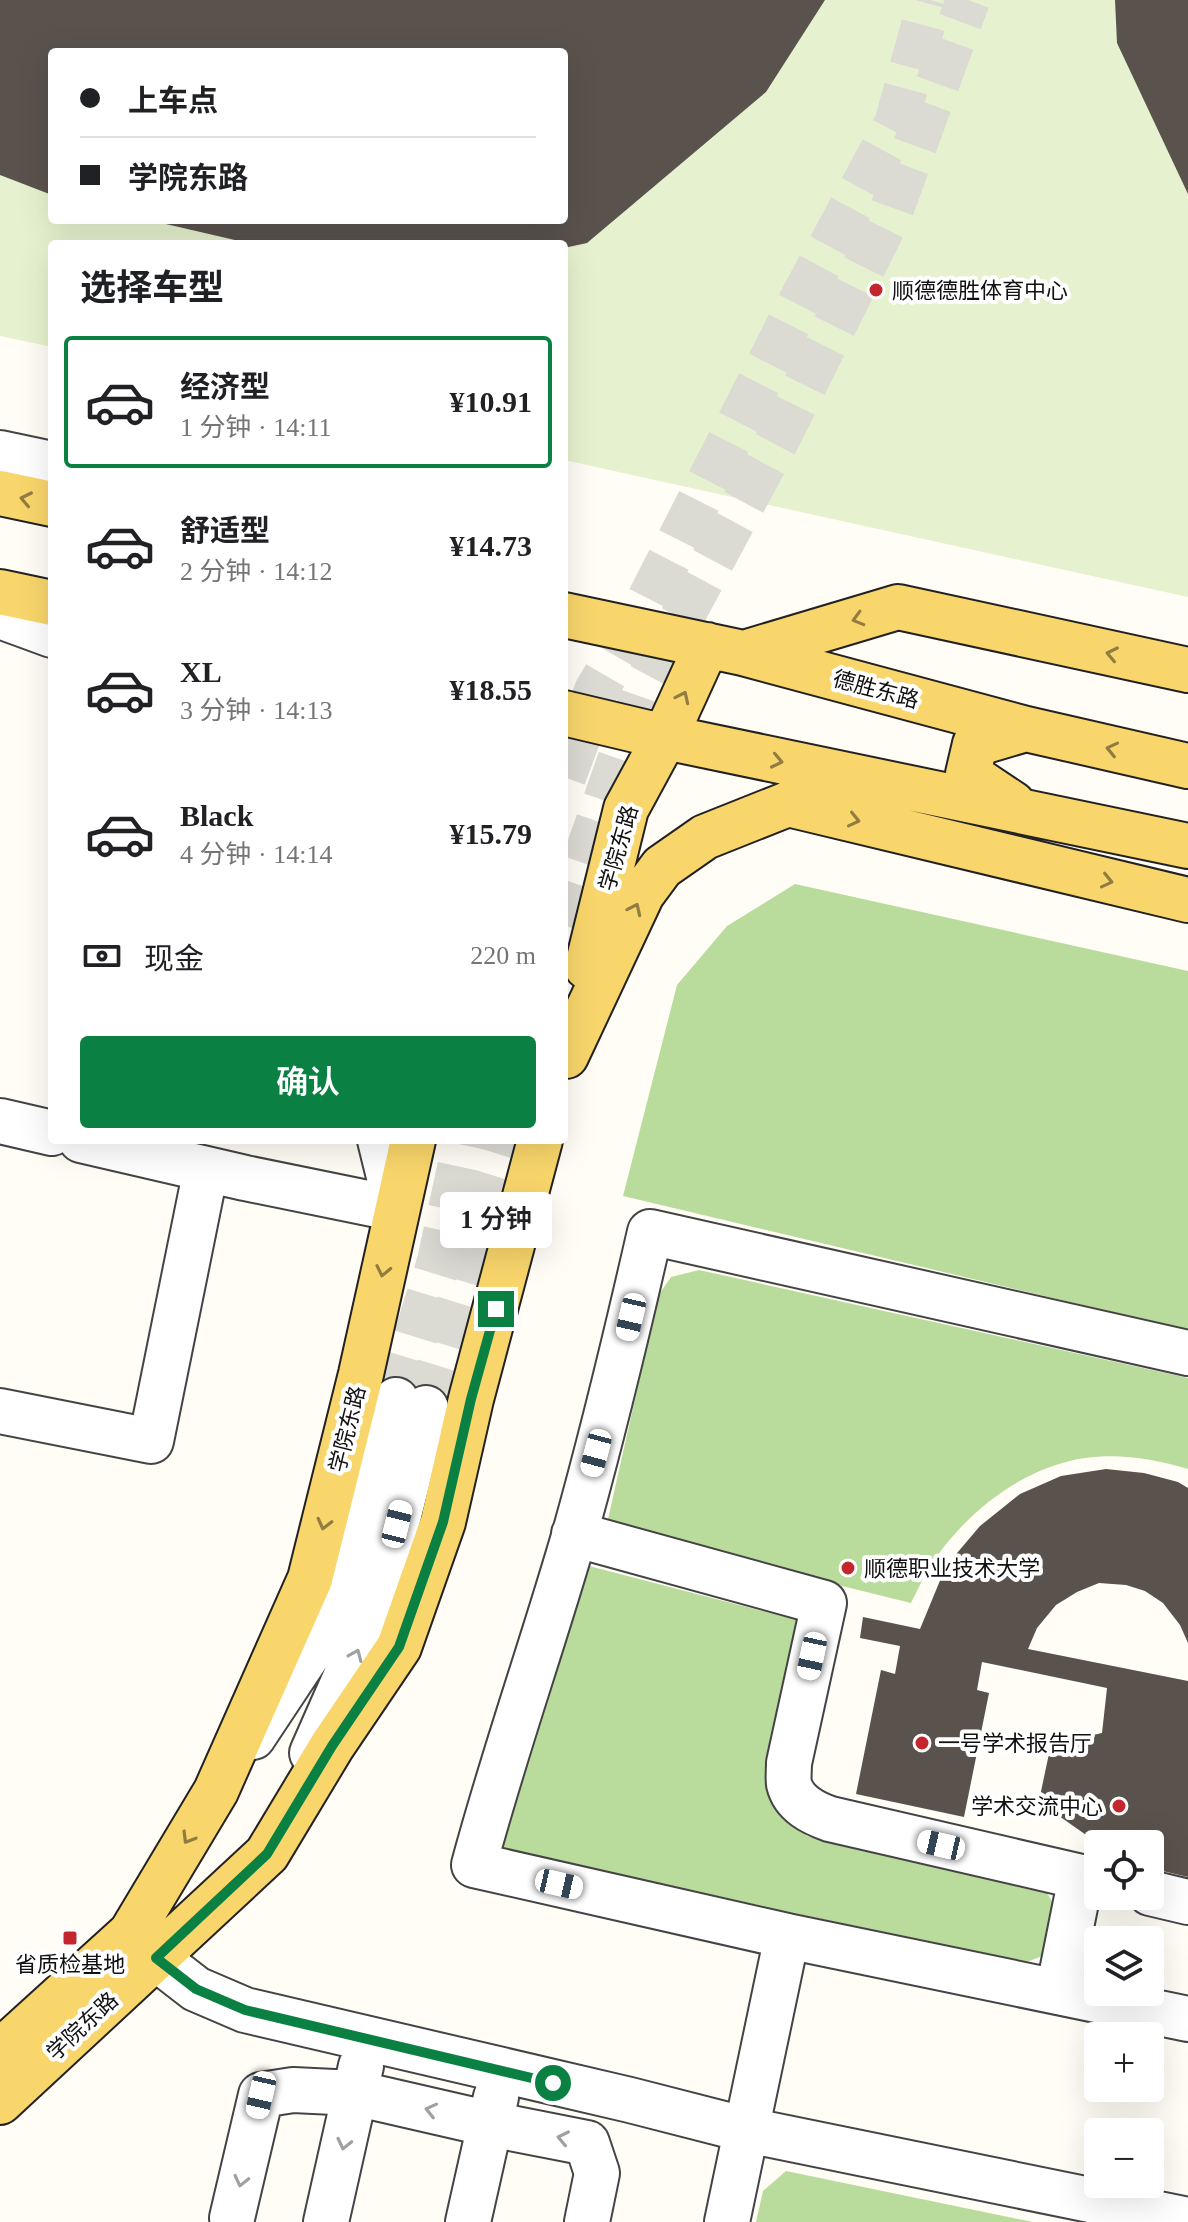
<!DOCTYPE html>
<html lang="zh">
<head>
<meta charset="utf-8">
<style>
	body { margin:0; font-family:"Times New Roman","Noto Sans SC",serif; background:#f6f6f6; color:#202124; height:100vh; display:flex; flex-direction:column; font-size:30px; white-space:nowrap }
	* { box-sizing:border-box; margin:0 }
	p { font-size:26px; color:#757577 }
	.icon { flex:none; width:44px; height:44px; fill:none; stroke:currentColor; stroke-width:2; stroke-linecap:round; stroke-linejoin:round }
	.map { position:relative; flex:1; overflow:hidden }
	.side { position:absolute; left:48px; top:240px; width:520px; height:904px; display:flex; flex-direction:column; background:#fff; border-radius:8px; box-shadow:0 8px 32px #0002 }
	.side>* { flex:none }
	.banner { position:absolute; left:48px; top:48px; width:520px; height:176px; border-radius:8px; box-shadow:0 8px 32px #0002; display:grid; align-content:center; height:176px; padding:0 32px; background:#fff }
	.fabs { position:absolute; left:1084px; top:1830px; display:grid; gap:16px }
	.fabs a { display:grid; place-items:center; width:80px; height:80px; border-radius:8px; background:#fff; box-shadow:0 8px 32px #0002; font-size:40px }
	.end { position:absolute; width:36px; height:36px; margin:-18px; border:10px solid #0b8043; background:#fff; box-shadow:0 0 0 4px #fff }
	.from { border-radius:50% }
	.bubble { position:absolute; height:56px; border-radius:8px; background:#fff; box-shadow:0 8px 32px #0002; font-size:26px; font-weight:600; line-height:56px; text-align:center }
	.car { position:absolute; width:24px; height:48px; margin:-24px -12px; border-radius:10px; box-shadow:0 0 6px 2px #0007; background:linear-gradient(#fff 24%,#345 0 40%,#fff 0 76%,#345 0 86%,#fff 0) }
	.banner b { display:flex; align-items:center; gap:28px; height:76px; font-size:30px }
	.banner b+b { border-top:2px solid #e0e0e0 }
	.banner i { width:20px; height:20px; background:#202124 }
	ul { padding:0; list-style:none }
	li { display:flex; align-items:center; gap:24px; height:132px; margin:0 16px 12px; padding:0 16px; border:4px solid transparent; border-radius:8px }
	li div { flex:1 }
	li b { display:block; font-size:30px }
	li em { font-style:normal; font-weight:600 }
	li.current { border-color:#0b8043 }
	li>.icon { width:72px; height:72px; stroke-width:1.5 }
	h2 { padding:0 32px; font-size:36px; line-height:96px }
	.pay { display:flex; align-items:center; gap:20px; height:88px; padding:0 32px; font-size:30px }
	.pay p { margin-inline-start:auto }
	.action { display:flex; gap:16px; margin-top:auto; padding:16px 32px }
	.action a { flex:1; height:92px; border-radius:8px; background:#0b8043; color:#fff; font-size:32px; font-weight:600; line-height:92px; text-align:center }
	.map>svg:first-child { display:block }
	.forest { fill:#b9dc9c }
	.pitch { fill:#e6f2cf; fill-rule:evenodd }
	.building { fill:#5a524d }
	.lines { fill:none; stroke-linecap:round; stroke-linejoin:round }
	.minor-tunnel { stroke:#dbdad3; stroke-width:44; stroke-dasharray:44 22; stroke-linecap:butt }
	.minor-casing { stroke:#444; stroke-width:48 }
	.major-casing { stroke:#222; stroke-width:48 }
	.minor { stroke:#fff; stroke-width:44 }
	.major { stroke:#f9d66b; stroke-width:44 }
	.oneway { stroke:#917d42 }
	.oneway2 { stroke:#a0a0a0 }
	.route { stroke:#0b8043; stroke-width:10 }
	.poi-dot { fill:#c4262e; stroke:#fff; stroke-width:3 }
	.labels { text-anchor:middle; stroke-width:8; stroke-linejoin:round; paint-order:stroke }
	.poi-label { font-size:22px; fill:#111; stroke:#fff; text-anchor:start }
	.street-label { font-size:22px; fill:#111; stroke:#fff }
</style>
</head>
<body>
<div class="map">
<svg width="1188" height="2222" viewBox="0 0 1188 2222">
	<rect width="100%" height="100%" fill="#fffdf5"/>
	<path class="forest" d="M795 884 1188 971V1330L623 1196 677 985 727 926Z
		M699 1270 1188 1378V1469C1154 1459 1120 1453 1085 1458 1024 1467 969 1510 935 1559 925 1572 919 1588 911 1603L606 1528 646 1350 653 1303 671 1277Z
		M589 1566 800 1621 768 1756 766 1780 773 1801 788 1820 807 1836 1045 1889 1053 1903 1042 1956 1027 1962 498 1851 520 1790Z
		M786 2171 1033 2222H756L763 2191Z"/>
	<path class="pitch" d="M0 0H1188V597L564 460V244H52V347L0 336ZM52 52H564V220H52Z"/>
	<path class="building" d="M0 0H825L766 92 587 243 564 248V244H252L153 221 564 220V52H52V195L0 175Z
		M1115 0H1188V194L1117 43Z
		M1106 1469 1144 1473 1178 1482 1188 1488V1643L1180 1625 1163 1603 1145 1591 1126 1585 1099 1583 1077 1592 1056 1605 1037 1628 1028 1649 1188 1681V1877L1150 1868V1844H1099L1059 1816 1040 1796 1050 1749 1075 1739 1102 1733 1107 1688 982 1662 977 1690 989 1693 964 1817 856 1794 881 1670 895 1674 900 1646 860 1638 863 1617 920 1629 946 1566 980 1526 1020 1494 1061 1476Z"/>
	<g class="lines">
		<path class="minor-tunnel" d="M564 777 596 691 648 601 803 296 896 124 930 0
			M564 926 570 901 645 686 780 435 890 214 968 0
			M396 1400 439 1261 465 1140
			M426 1408 509 1140"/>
		<defs>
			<path id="minor" d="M0 453 52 464
				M0 616 52 635
				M0 1121 52 1133
				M81 1140 245 1178 397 1209 380 1140
				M0 1411 151 1441 206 1169
				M574 1534 824 1603 789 1763C789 1770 788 1778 789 1784 794 1804 813 1813 830 1819L1081 1877 1058 1992
				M253 1737 324 1630 396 1400
				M312 1753 375 1610 426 1408
				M1150 1893 1188 1902
				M131 1933 156 1958 196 1989 245 2010 630 2100 747 2130 1188 2220
				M787 1936 474 1865C504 1753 543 1644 575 1533 603 1433 627 1333 650 1232L1188 1353
				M496 2097 490 2124 587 2143 597 2173 587 2222
				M232 2218 261 2095 293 2090 355 2093 490 2124 468 2222
				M326 2222 361 2066
				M727 2222 787 1936 1188 2019"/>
			<path id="major" d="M0 493 52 504
				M0 592 52 603
				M564 615 743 653 1026 729 1188 766
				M744 653 898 607 1188 670
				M564 713 665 737 1188 846
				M1013 804 968 774 975 744 1026 729
				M587 967 626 809 665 737 707 645
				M566 1056 642 894 662 867 705 837 788 804 1188 900
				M0 2052 131 1933 216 1791 310 1579 361 1374 413 1140
				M0 2102 267 1854 332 1746 399 1647 443 1522 471 1399 540 1140"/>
		</defs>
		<use href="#minor" class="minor-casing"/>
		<use href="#major" class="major-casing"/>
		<use href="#minor" class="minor"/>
		<use href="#major" class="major"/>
	</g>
	<defs><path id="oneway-chevron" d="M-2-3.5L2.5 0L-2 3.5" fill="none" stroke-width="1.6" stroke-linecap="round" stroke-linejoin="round" transform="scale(2)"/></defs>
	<g class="oneway">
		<use href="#oneway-chevron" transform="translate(26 499) rotate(-168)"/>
		<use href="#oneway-chevron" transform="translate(858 619) rotate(164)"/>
		<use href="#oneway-chevron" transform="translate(1112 654) rotate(-168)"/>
		<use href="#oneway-chevron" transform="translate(683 697) rotate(-65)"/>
		<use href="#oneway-chevron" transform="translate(1112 749) rotate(-167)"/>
		<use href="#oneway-chevron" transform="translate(777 761) rotate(12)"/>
		<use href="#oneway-chevron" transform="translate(854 820) rotate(13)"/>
		<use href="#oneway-chevron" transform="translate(1107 881) rotate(13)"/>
		<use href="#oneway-chevron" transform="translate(635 909) rotate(-65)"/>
		<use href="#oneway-chevron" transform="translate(383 1271) rotate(102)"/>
		<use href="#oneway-chevron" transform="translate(324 1524) rotate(104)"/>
		<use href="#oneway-chevron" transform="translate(188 1838) rotate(121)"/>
	</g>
	<g class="oneway2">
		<use href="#oneway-chevron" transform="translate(356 1655) rotate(-67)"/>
		<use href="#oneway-chevron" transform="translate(431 2110) rotate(-167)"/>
		<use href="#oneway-chevron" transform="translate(563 2138) rotate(-168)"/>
		<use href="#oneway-chevron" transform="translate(344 2144) rotate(103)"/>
		<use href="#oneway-chevron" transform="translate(241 2181) rotate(103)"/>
	</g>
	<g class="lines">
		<path class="route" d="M496 1309 471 1399 443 1522 399 1647 332 1746 267 1854 156 1958 196 1989 245 2010 553 2083"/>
	</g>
	<g class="poi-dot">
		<circle cx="876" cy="290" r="8"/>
		<circle cx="848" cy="1568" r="8"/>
		<circle cx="922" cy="1743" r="8"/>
		<circle cx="1119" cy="1806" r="8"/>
		<rect x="62" y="1930" width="16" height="16" rx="4"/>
	</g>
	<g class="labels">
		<g class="poi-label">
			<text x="892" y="298">顺德德胜体育中心</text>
			<text x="864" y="1576">顺德职业技术大学</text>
			<text x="938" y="1751">一号学术报告厅</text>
			<text x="1103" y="1814" text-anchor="end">学术交流中心</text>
			<text x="70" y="1972" text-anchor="middle">省质检基地</text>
		</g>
		<g class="street-label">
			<text transform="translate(876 689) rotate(15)" y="8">德胜东路</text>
			<text transform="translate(618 848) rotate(-74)" y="8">学院东路</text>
			<text transform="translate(347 1429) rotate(-76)" y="8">学院东路</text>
			<text transform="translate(82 2026) rotate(-43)" y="8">学院东路</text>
		</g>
	</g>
</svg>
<div class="fabs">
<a><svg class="icon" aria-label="locate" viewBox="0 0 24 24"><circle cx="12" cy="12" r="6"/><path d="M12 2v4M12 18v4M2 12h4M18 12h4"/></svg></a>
<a><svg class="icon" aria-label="layers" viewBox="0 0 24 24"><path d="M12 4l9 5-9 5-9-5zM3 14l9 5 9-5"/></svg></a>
<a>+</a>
<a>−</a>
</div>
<i class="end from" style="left:553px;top:2083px"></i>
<i class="end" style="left:496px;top:1309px"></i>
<div class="bubble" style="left:440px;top:1192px;width:112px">1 分钟</div>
<i class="car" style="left:631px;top:1317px;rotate:193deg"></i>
<i class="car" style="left:596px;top:1453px;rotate:195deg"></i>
<i class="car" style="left:397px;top:1524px;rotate:14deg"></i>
<i class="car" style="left:812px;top:1656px;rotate:192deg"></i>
<i class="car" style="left:941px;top:1845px;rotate:283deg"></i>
<i class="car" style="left:559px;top:1884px;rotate:103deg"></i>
<i class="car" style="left:261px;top:2095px;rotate:193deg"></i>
<div class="banner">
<b><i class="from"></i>上车点</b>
<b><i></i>学院东路</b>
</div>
<section class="side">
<h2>选择车型</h2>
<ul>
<li class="current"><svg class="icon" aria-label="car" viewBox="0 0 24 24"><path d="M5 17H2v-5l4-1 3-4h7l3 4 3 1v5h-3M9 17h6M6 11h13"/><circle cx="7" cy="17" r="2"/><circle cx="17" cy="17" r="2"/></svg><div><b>经济型</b><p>1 分钟 · 14:11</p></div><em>¥10.91</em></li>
<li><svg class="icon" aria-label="car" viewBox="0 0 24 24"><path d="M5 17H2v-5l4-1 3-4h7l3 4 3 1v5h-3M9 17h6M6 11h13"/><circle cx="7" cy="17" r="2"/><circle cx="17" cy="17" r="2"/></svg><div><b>舒适型</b><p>2 分钟 · 14:12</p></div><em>¥14.73</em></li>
<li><svg class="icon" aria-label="car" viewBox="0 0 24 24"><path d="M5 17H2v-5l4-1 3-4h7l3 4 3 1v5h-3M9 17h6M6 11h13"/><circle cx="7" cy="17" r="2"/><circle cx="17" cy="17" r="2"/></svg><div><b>XL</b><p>3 分钟 · 14:13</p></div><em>¥18.55</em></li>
<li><svg class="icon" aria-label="car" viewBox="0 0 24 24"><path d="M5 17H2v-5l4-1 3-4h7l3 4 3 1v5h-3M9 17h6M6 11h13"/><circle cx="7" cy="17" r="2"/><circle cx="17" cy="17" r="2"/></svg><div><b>Black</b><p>4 分钟 · 14:14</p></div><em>¥15.79</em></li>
</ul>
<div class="pay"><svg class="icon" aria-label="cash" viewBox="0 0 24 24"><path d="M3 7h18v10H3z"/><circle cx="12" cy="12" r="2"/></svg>现金<p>220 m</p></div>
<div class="action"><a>确认</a></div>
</section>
</div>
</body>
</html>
